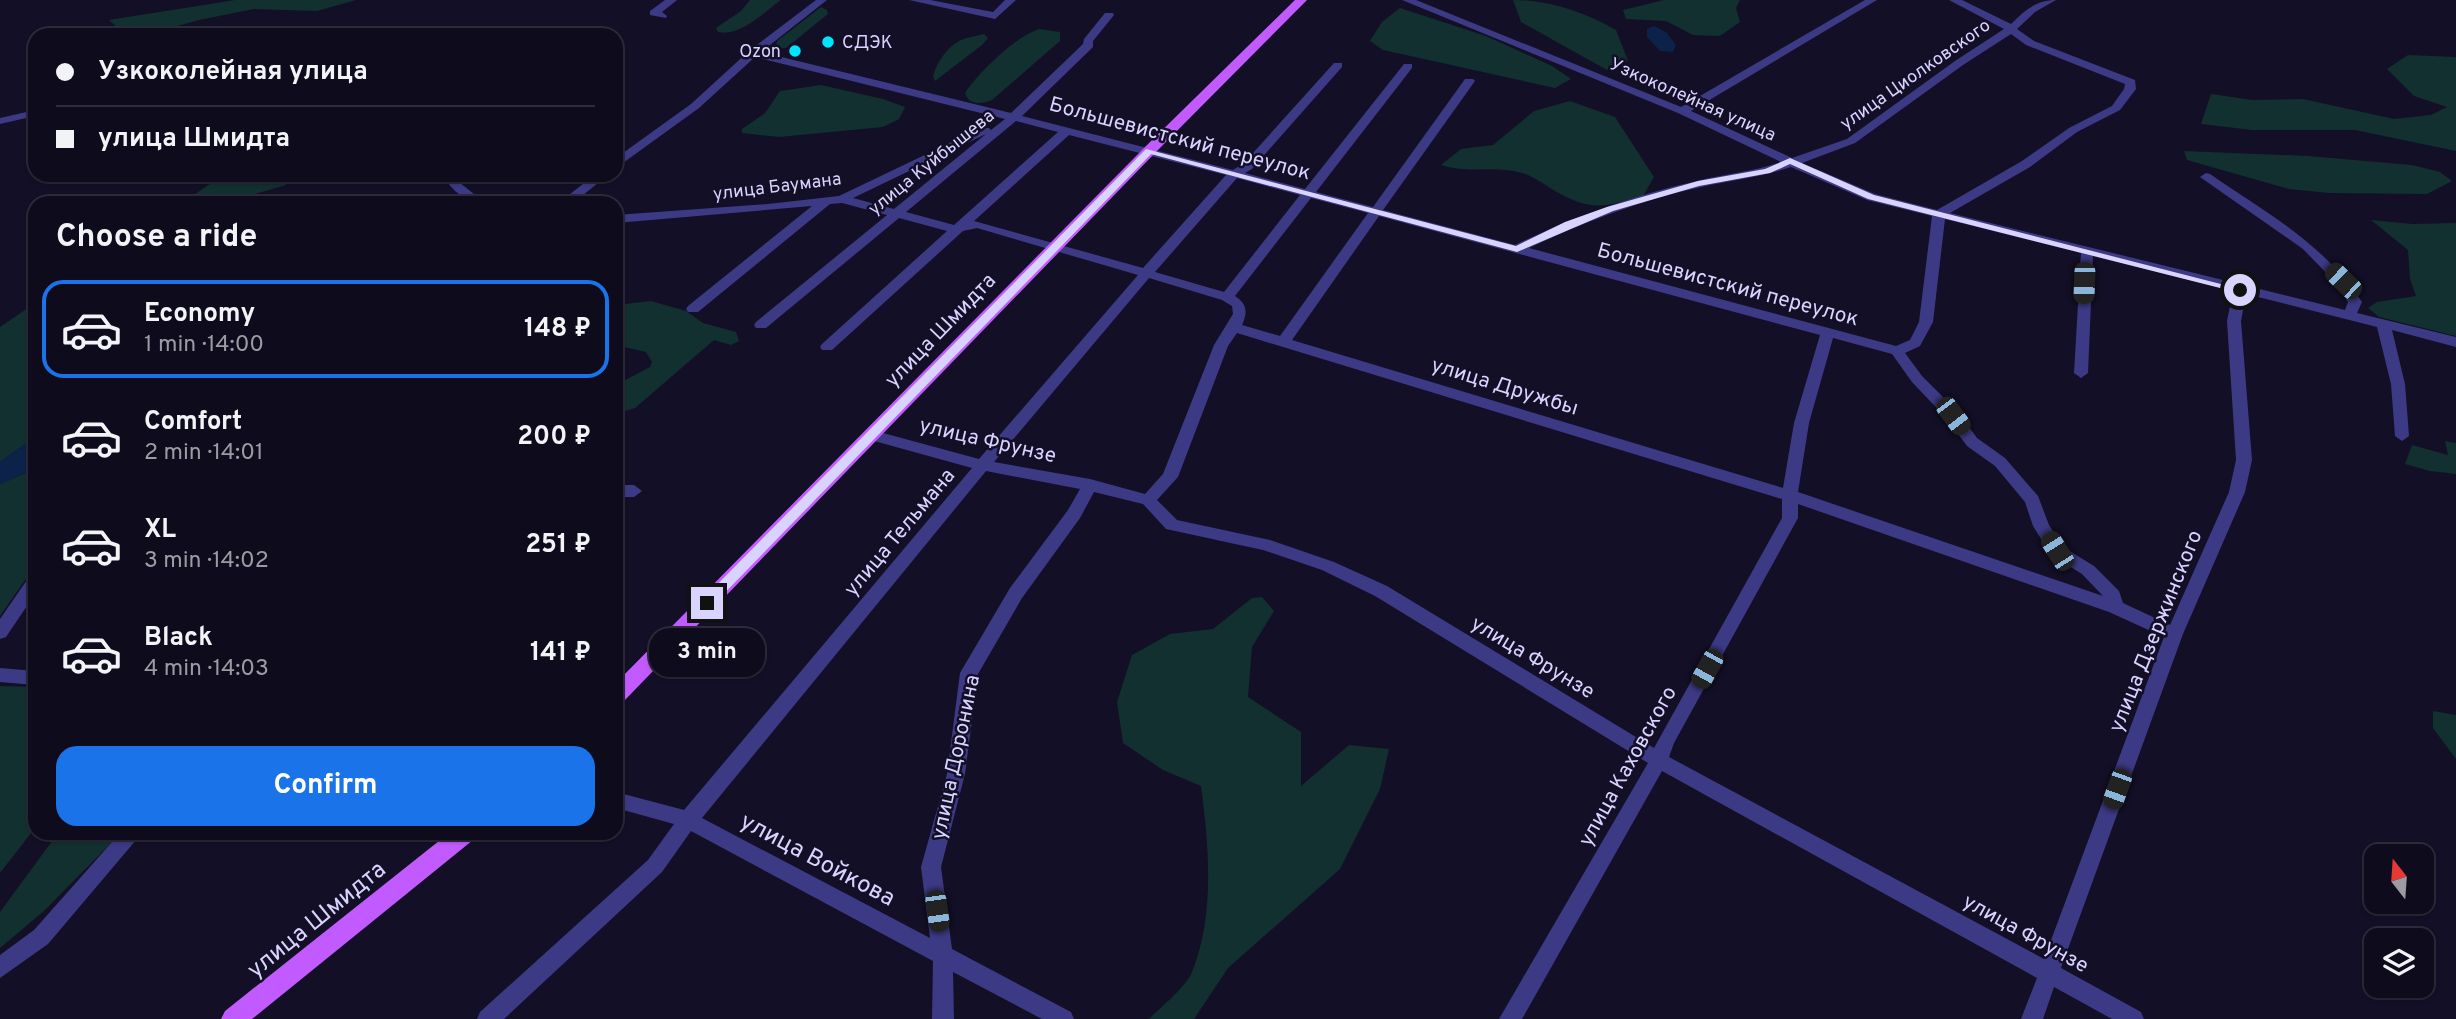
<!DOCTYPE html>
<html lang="en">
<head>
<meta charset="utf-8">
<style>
	body { margin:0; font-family:Overpass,sans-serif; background:#1c1929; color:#f1f3f6; height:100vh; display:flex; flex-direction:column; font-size:26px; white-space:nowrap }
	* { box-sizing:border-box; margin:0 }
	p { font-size:23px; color:#9b9ba3 }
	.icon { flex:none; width:38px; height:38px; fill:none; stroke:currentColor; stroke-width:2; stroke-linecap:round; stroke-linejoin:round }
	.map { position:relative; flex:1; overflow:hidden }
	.panel { position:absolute; left:28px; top:196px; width:595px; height:644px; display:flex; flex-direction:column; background:#0e0b1c; border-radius:21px; box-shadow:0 2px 5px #0004,0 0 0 2px #2e2b3b }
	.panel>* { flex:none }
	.guide { position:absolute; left:28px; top:28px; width:595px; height:154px; border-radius:21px; box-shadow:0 2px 5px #0004,0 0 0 2px #2e2b3b; display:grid; align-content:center; height:154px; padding:0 28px; background:#0e0b1c }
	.needle { width:46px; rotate:343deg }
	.tools { position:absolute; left:2364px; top:844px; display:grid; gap:14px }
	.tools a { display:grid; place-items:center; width:70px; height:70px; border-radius:14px; background:#0e0b1c; box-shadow:0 2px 5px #0004,0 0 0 2px #2e2b3b; font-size:35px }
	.end { position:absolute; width:32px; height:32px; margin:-16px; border:9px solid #d9d4ff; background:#111; box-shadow:0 0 0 4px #111 }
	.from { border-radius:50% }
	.bubble { position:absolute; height:49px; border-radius:21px; background:#0e0b1c; box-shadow:0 2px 5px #0004,0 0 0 2px #2e2b3b; font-size:23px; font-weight:700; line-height:49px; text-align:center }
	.car { position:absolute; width:21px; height:42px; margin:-21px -10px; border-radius:9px; box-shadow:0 0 5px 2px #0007; background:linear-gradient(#222 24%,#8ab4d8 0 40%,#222 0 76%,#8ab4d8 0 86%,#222 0) }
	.guide b { display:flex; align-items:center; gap:24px; height:66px; font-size:26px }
	.guide b+b { border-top:2px solid #2e2b3b }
	.guide i { width:18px; height:18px; background:#f1f3f6 }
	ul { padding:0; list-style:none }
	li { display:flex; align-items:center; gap:21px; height:98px; margin:0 14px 10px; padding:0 14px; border:4px solid transparent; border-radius:21px }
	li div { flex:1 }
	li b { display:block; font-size:26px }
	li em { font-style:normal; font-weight:700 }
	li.on { border-color:#1a73e8 }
	li>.icon { width:63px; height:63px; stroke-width:1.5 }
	h2 { padding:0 28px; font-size:32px; line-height:84px }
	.cta { display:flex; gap:14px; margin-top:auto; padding:14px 28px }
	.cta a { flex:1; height:80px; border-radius:21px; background:#1a73e8; color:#fff; font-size:28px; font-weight:700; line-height:80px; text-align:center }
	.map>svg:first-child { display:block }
	.green { fill:#12302f }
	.water { fill:#0c2248 }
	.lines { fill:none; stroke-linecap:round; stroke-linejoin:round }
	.minor { fill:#3d3a85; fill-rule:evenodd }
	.major { fill:#c25bff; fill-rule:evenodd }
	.route { fill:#d9d4ff }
	.poi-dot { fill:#00e5ff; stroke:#130f26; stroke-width:2.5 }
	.labels { text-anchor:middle; stroke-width:5; stroke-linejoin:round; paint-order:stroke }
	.far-poi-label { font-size:18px; fill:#d9d4ff; stroke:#130f26; text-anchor:start }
	.far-street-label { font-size:18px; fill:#d9d4ff; stroke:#130f26 }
	.street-label { font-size:21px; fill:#d9d4ff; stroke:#130f26 }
	.near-street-label { font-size:24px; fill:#d9d4ff; stroke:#130f26 }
</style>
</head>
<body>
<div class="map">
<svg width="2456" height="1019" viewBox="0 0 2456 1019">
	<rect width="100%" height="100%" fill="#130f26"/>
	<path class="green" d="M235 0H356L317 11 254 9 199 20 145 35H125L109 20Z
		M750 0H781C764 12 740 37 718 32L716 28 741 11Z
		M1513 0C1549 0 1584 12 1616 30L1628 61 1607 70 1521 22Z
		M1664 0H1740L1736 8 1740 22 1720 36 1693 35 1666 21 1626 19 1623 10Z
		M821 7 827 10 828 14 786 48H776L777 41Z
		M1400 8 1486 36 1552 66 1571 79 1555 88 1383 50 1370 41 1382 22Z
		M1039 29 1060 32V41L992 100C982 104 969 106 965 93 979 72 1015 37 1039 29Z
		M984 34 988 38 982 45 935 81 933 76C937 62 947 47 961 40 968 37 977 36 984 34Z
		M2408 55 2456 57V151L2355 130H2252L2201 124 2211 94 2252 100 2303 99 2394 119 2431 115 2447 107 2414 96 2387 69Z
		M821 85 883 99 905 107 899 119 883 127 779 137 742 133V129L765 113 780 91Z
		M1570 101 1615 117 1654 177 1643 196C1604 207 1592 212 1555 191 1545 185 1533 176 1522 173 1495 165 1468 174 1441 165L1461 149 1493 145 1534 111Z
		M2184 151 2308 156 2412 165 2440 172 2452 181 2427 194 2329 193 2289 189 2187 160Z
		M223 175H288L286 185 223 203H182Z
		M2371 220 2412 224 2456 223V336L2379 317 2368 308 2377 302 2416 296 2410 279 2408 250Z
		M651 301 686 311 703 323 736 332 739 341 731 345 714 340 635 408 616 414V385L650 367 652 362 646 352 616 345V305Z
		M35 303V437L0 462V327Z
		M2445 441 2456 443V474L2430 471 2405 464 2412 445 2448 455Z
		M35 469V566L0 616V484Z
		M1262 597 1274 611 1252 647 1248 697 1301 732V786L1349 745 1389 749 1380 789 1340 869 1228 968 1194 1019H1149C1160 1008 1187 986 1192 972 1215 915 1209 846 1201 786L1163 770 1123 743 1117 702 1132 655 1170 634 1213 629 1252 598Z
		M0 686 35 687V828L0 873Z
		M2433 711 2456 715V759L2433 728Z
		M58 833H121L44 911 0 948V912Z"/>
	<path class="water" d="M1654 26 1666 32 1676 45 1673 52 1660 51 1647 37V29Z
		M35 437V469L0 484V462Z"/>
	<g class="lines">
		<path class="minor" d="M665 0H677L662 12 667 16 666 18 650 15V11Z
			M816 0H827L761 52 1011 113 1083 44 1084 39 1105 13H1113L1114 15 1093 41V47L1022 116 1233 170 1244 163 1334 63H1342V67L1252 169 1245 173 1305 189 1404 64H1412V68L1316 192 1373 207 1465 79H1473L1475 81 1383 210 1515 245C1574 217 1634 195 1697 181 1725 174 1754 172 1781 162L1678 113 1402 0H1416L1681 107 1865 0H1877L1691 111 1792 158 1847 139 1955 61 2004 29 1949 0H1962L2011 24C2025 10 2036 0 2056 0L2035 12 2017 29 2034 41 2135 80 2136 89 2120 110 2077 132 2030 167 1950 213 2345 310 2348 302 2337 284 2303 249 2200 177 2206 173 2210 174C2268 214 2322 242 2362 302L2357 313 2456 337V347L2392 330 2405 384 2409 436 2402 441 2395 436 2391 384 2377 327 2246 294 2241 321 2252 460 2245 492 2183 634 2061 968 2141 1012 2144 1019H2112L2054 987 2043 1019H2021L2037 978 1662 771 1522 1019H1499L1648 763 1375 596 1322 570 1263 550 1166 529 1143 504 1094 492 1080 518 1022 598 978 674 965 774 941 867 952 949 1071 1012 1074 1019H1042L953 972 954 1019H932L933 961 691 831 662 872 504 1019H477L480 1012 648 860 674 824 616 808V792L684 810 972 468 867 439 865 435 867 431 872 430 979 459 1138 275 977 228 963 231 832 350H822L820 347 822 344 947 231 899 218 766 328H756L754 325 756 322 887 215 842 203 830 204 698 312H688L686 309 688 306 812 206 616 223V215L768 204 839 196 981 128H989L991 130 1005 119 755 57 699 108 616 168V158L691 104 749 51ZM2011 34 2026 45 2125 84 2124 89 2112 106 2069 128 2022 161 1937 210 1875 194 1802 163 1855 143 1963 65ZM1016 121 1058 132 954 225 906 212ZM986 134 894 209 853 198ZM1069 135 1226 175 1143 268 974 221ZM1791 167 1867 200 1932 216 1919 322 1910 340 1896 346 1529 248C1584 222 1641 200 1701 187 1732 180 1762 177 1791 167ZM1237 178 1300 195 1224 292 1155 272ZM1311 198 1368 213 1280 336 1242 325C1248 312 1247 304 1235 296ZM1379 216 1820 335 1794 423 1783 488 1292 340ZM1945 219 2081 253 2074 373 2081 378 2088 373 2093 256 2233 291 2227 321 2236 460 2229 492 2170 625 2123 603 2119 591 2094 566 2063 547 2049 525 2038 496 2005 458 1977 438 1958 412 1922 376 1905 353 1920 346 1933 322ZM1149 278 1222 300 1232 306 1233 314 1214 345 1163 474 1145 494 1090 479 994 462ZM1237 333 1782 499V518L1654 748 1387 586 1334 562 1270 540 1177 520 1157 500 1178 477 1228 346ZM1833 338 1892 354 1912 382 1948 420 1967 446 1995 466 2025 502 2033 526 2051 555 2082 574 2103 596 1798 492 1809 423ZM986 471 1080 489 1068 510 1010 588 960 673 947 774 921 867 930 938 702 818ZM1798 504 2109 612 2164 637 2044 959 1669 757 1674 743 1798 518Z
			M909 0H930L993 12 1005 0H1016L995 19Z
			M35 110V116L0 124V118Z
			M442 175H454L459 182 485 203C465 203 453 191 442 175Z
			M594 175H608L573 203H559Z
			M616 485H634L642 491 634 497H616Z
			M35 575V594L6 637 0 639V619L29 577Z
			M0 668 35 671V685L0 682Z
			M120 833H142L48 944 0 978V955L34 930Z"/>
		<path class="major" d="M1295 0H1307L1154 154 623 702 616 704V683L1144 148Z
			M449 833H476L473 840 252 1019H221L225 1011Z"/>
	</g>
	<path class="route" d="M1146 149 1516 246 1565 222 1607 207 1698 181 1765 169 1790 158 1874 195 2244 290 2240 293 1868 199 1790 164 1770 173 1699 186 1613 211 1517 252 1151 154 712 606H703V599Z"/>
	<g class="poi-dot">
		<circle cx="828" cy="42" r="7"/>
		<circle cx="795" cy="51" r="7"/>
	</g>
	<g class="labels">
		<g class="far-poi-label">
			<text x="842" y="48">СДЭК</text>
			<text x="781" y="57" text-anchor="end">Ozon</text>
		</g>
		<g class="far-street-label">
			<text transform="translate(1915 74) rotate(-35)" y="6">улица Циолковского</text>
			<text transform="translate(1693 99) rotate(24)" y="6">Узкоколейная улица</text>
			<text transform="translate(931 162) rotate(-39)" y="6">улица Куйбышева</text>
			<text transform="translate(777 186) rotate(-7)" y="6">улица Баумана</text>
		</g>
		<g class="street-label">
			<text transform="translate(1180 138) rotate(15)" y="7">Большевистский переулок</text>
			<text transform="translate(1728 284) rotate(15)" y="7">Большевистский переулок</text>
			<text transform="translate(940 330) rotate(-46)" y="7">улица Шмидта</text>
			<text transform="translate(1505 386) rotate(17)" y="7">улица Дружбы</text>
			<text transform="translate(988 440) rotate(13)" y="7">улица Фрунзе</text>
			<text transform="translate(899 532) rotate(-50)" y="7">улица Тельмана</text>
			<text transform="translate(2155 631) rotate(-68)" y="7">улица Дзержинского</text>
			<text transform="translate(1533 657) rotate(31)" y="7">улица Фрунзе</text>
			<text transform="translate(955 757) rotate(-78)" y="7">улица Доронина</text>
			<text transform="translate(1627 766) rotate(-61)" y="7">улица Каховского</text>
			<text transform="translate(2026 933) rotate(29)" y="7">улица Фрунзе</text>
		</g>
		<g class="near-street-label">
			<text transform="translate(818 859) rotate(28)" y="8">улица Войкова</text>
			<text transform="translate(316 919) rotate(-39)" y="8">улица Шмидта</text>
		</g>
	</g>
</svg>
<div class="tools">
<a><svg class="needle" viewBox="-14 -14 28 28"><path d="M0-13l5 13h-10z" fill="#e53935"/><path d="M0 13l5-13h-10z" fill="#9b9ba3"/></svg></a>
<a><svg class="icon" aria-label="layers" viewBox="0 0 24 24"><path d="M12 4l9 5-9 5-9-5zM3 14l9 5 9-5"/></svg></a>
</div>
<i class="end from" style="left:2240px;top:290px"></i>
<i class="end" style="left:707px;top:603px"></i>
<div class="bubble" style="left:649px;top:628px;width:116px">3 min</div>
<i class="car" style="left:2343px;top:281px;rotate:314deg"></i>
<i class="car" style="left:2084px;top:283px;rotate:182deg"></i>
<i class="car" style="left:1953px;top:416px;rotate:143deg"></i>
<i class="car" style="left:2057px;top:551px;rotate:328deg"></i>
<i class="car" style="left:1707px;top:669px;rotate:209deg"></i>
<i class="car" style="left:2117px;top:789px;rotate:200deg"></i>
<i class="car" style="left:937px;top:911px;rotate:172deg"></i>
<div class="guide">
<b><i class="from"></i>Узкоколейная улица</b>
<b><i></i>улица Шмидта</b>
</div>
<section class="panel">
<h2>Choose a ride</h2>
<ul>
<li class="on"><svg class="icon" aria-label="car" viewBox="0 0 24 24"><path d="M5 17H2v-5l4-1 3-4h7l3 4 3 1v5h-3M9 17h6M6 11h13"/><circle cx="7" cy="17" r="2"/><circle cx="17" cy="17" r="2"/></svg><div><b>Economy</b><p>1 min · 14:00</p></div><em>148 ₽</em></li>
<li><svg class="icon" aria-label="car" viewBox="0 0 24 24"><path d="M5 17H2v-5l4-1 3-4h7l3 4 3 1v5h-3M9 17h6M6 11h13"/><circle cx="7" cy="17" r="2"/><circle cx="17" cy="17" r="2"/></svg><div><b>Comfort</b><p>2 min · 14:01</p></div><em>200 ₽</em></li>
<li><svg class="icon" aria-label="car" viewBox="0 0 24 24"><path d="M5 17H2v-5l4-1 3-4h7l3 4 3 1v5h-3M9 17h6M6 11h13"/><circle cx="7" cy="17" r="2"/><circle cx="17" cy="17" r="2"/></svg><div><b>XL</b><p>3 min · 14:02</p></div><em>251 ₽</em></li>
<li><svg class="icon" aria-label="car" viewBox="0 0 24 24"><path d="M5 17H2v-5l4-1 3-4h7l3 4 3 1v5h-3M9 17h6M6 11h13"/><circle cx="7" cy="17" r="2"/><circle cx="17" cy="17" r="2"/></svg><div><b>Black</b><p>4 min · 14:03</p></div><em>141 ₽</em></li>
</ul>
<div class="cta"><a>Confirm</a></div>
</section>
</div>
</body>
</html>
